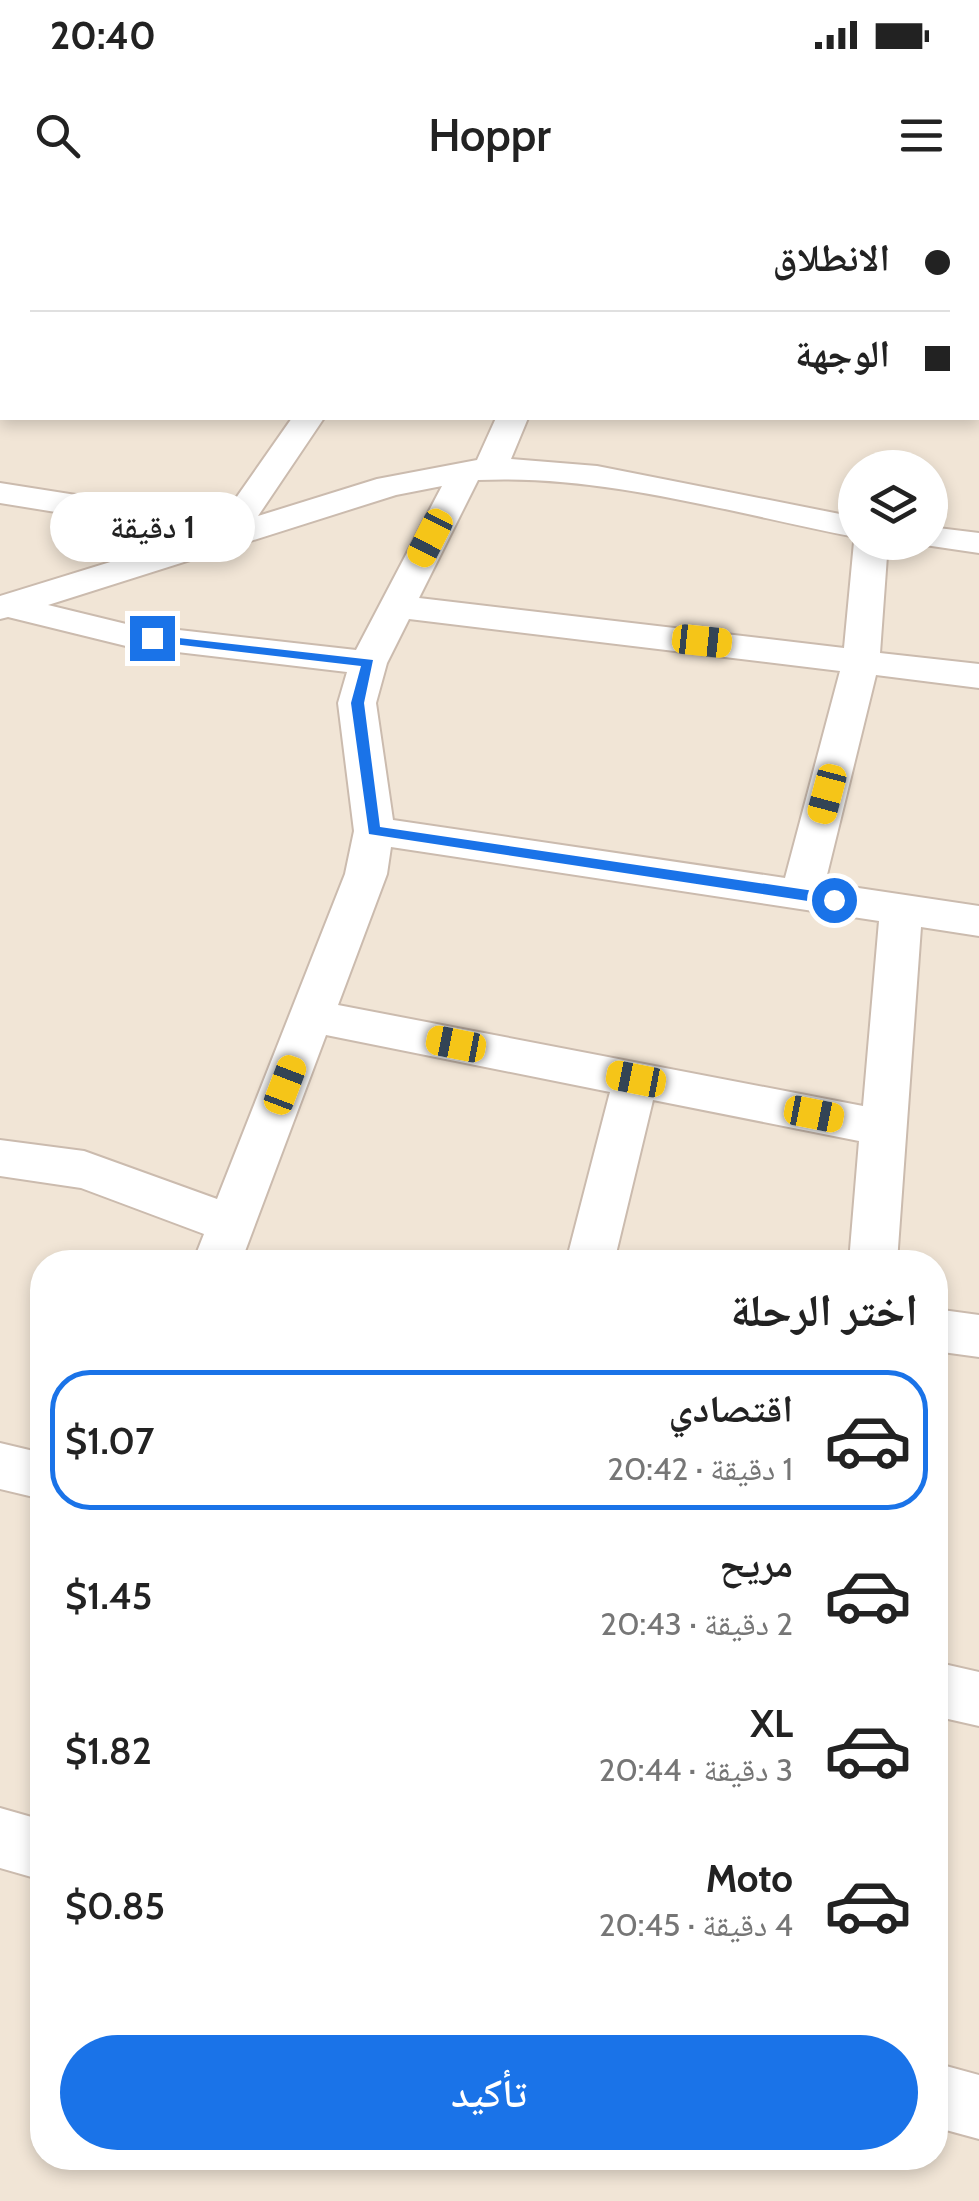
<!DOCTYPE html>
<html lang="ar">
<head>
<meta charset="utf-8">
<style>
	body { margin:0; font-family:Cabin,"Noto Naskh Arabic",sans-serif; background:#f2f2f2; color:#222; direction:rtl; height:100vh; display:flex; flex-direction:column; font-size:38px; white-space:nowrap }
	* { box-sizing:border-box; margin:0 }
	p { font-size:32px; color:#767676 }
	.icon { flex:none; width:55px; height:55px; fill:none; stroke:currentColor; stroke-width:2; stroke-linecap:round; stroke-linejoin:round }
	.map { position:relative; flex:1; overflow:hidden; direction:ltr }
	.drawer { position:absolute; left:30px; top:1050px; width:918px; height:920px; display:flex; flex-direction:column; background:#fff; border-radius:40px; box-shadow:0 5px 15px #0003; direction:rtl }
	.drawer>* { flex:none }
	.guide { position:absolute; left:0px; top:0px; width:980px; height:220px; box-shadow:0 5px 15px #0003; direction:rtl; display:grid; align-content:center; height:220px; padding:0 30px; background:#fff }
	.fabs { position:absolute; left:838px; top:250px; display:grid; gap:20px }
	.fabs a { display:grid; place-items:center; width:110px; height:110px; border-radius:50%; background:#fff; box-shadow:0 5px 15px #0003; font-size:50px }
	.end { position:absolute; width:45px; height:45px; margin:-22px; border:12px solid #1a73e8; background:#fff; box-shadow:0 0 0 5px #fff }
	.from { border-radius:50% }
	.bubble { position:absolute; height:70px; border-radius:35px; background:#fff; box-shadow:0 5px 15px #0003; font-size:32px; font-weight:600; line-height:70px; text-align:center; direction:rtl }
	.car { position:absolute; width:30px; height:60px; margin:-30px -15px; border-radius:12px; box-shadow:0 0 8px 2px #0007; background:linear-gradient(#f5c518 24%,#345 0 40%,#f5c518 0 76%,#345 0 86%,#f5c518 0) }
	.guide b { display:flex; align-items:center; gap:35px; height:95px; font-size:38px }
	.guide b+b { border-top:2px solid #e0e0e0 }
	.guide i { width:25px; height:25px; background:#222 }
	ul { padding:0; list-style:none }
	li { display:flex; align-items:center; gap:30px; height:140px; margin:0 20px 15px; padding:0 10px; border:5px solid transparent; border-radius:40px }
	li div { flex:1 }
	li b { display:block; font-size:38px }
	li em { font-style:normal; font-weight:600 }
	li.selected { border-color:#1a73e8 }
	li>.icon { width:90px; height:90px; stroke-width:1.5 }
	h2 { padding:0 30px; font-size:45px; line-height:120px }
	.cta { display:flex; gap:20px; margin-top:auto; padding:20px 30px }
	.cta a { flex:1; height:115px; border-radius:60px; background:#1a73e8; color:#fff; font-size:40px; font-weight:600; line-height:115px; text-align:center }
	.status { display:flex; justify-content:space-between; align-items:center; height:70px; padding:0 50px; background:#fff; direction:ltr }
	.status svg { height:28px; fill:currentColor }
	header { display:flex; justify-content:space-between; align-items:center; height:130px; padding:0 30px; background:#fff; font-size:45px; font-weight:600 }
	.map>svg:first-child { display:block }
	.residential { fill:#f1e5d6; fill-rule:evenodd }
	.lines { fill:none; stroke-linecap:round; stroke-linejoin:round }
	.street-casing { stroke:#cbbbae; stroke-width:4 }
	.street { fill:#fff; fill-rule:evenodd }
	.route { fill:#1a73e8 }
</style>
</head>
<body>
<div class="status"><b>20:40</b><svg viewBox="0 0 49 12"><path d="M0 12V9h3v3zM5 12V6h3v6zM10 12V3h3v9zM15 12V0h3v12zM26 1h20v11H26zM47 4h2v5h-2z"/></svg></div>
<header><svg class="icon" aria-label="menu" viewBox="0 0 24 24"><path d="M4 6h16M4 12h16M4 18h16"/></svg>Hoppr<svg class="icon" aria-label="search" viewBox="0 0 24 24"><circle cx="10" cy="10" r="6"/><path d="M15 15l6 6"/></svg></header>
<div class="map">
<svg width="979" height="2001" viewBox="0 0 979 2001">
	<rect width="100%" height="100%" fill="#faf3e7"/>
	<path class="residential" d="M0 0H979V2001H0ZM2 2H978V218H2ZM855 268H930V342H855ZM42 1062H935V1958H42Z"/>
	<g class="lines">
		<defs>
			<path id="street" d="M547 0H575V2H547Z
				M825 0H865L866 2H827Z
				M978 22 979 23V41L978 40Z
				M2 47V66L0 67V48Z
				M978 191H979V211H978Z
				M292 218H324L258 316 377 279 477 260 496 218H528L511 259 597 266 855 317V337C732 313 604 274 478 280L419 398 844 448 854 342H888L880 453 979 464V488L876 475 825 683 979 706V736L921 727 897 1062H849L859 941 653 900 614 1062H566L610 892 326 835 241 1062H193L204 1034 81 988 0 976V940L84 951 217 999 345 674 354 631 338 503 347 472 126 446 8 417 0 419V396L198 335 0 303V283L222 318ZM442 286 356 450 126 424 48 405 396 295ZM409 419 840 471 785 678 393 620 376 503 387 463ZM391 647 879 721 863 906 338 805 387 674Z
				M930 327 979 333V353L918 344 930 342Z
				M935 1109 979 1115V1157L935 1151Z
				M0 1243 42 1253V1299L0 1289Z
				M935 1462 979 1472V1526L935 1516Z
				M0 1608 42 1620V1680L0 1668Z
				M935 1863 979 1875V1939L935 1927Z"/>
		</defs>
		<use href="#street" class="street-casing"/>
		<use href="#street" class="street"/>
	</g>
	<path class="route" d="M152 435 373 460 364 503 380 627 834 694 842 700 834 705 369 634 351 503 361 466 148 441Z"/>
</svg>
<div class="fabs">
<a><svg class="icon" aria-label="layers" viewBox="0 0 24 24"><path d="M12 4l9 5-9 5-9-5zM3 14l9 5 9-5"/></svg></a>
</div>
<i class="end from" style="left:834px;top:700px"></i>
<i class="end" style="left:152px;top:438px"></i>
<div class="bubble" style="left:50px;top:292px;width:205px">1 دقيقة</div>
<i class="car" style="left:430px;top:338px;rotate:207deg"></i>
<i class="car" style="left:702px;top:441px;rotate:96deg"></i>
<i class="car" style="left:827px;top:594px;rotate:195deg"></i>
<i class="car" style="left:456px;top:844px;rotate:281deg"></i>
<i class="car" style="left:636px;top:879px;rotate:281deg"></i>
<i class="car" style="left:285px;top:885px;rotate:21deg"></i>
<i class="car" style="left:814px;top:914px;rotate:101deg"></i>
<div class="guide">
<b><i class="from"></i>الانطلاق</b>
<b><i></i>الوجهة</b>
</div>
<section class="drawer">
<h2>اختر الرحلة</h2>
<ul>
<li class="selected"><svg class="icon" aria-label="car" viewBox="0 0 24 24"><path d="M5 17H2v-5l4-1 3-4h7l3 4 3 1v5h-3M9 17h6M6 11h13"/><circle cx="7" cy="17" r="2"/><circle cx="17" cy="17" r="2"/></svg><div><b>اقتصادي</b><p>1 دقيقة · 20:42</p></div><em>$1.07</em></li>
<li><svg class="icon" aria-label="car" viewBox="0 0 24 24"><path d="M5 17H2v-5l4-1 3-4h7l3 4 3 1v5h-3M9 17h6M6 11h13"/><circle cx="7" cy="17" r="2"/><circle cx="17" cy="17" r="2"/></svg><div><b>مريح</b><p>2 دقيقة · 20:43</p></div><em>$1.45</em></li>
<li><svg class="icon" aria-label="car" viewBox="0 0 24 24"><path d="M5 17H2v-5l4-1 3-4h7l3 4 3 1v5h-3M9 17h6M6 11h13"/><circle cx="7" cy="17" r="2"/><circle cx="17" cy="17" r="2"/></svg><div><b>XL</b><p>3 دقيقة · 20:44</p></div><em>$1.82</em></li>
<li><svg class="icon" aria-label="car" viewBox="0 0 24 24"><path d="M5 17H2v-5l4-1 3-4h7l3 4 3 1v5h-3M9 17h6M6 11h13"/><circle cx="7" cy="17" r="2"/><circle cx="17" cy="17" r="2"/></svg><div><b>Moto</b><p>4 دقيقة · 20:45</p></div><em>$0.85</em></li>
</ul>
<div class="cta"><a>تأكيد</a></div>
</section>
</div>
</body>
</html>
